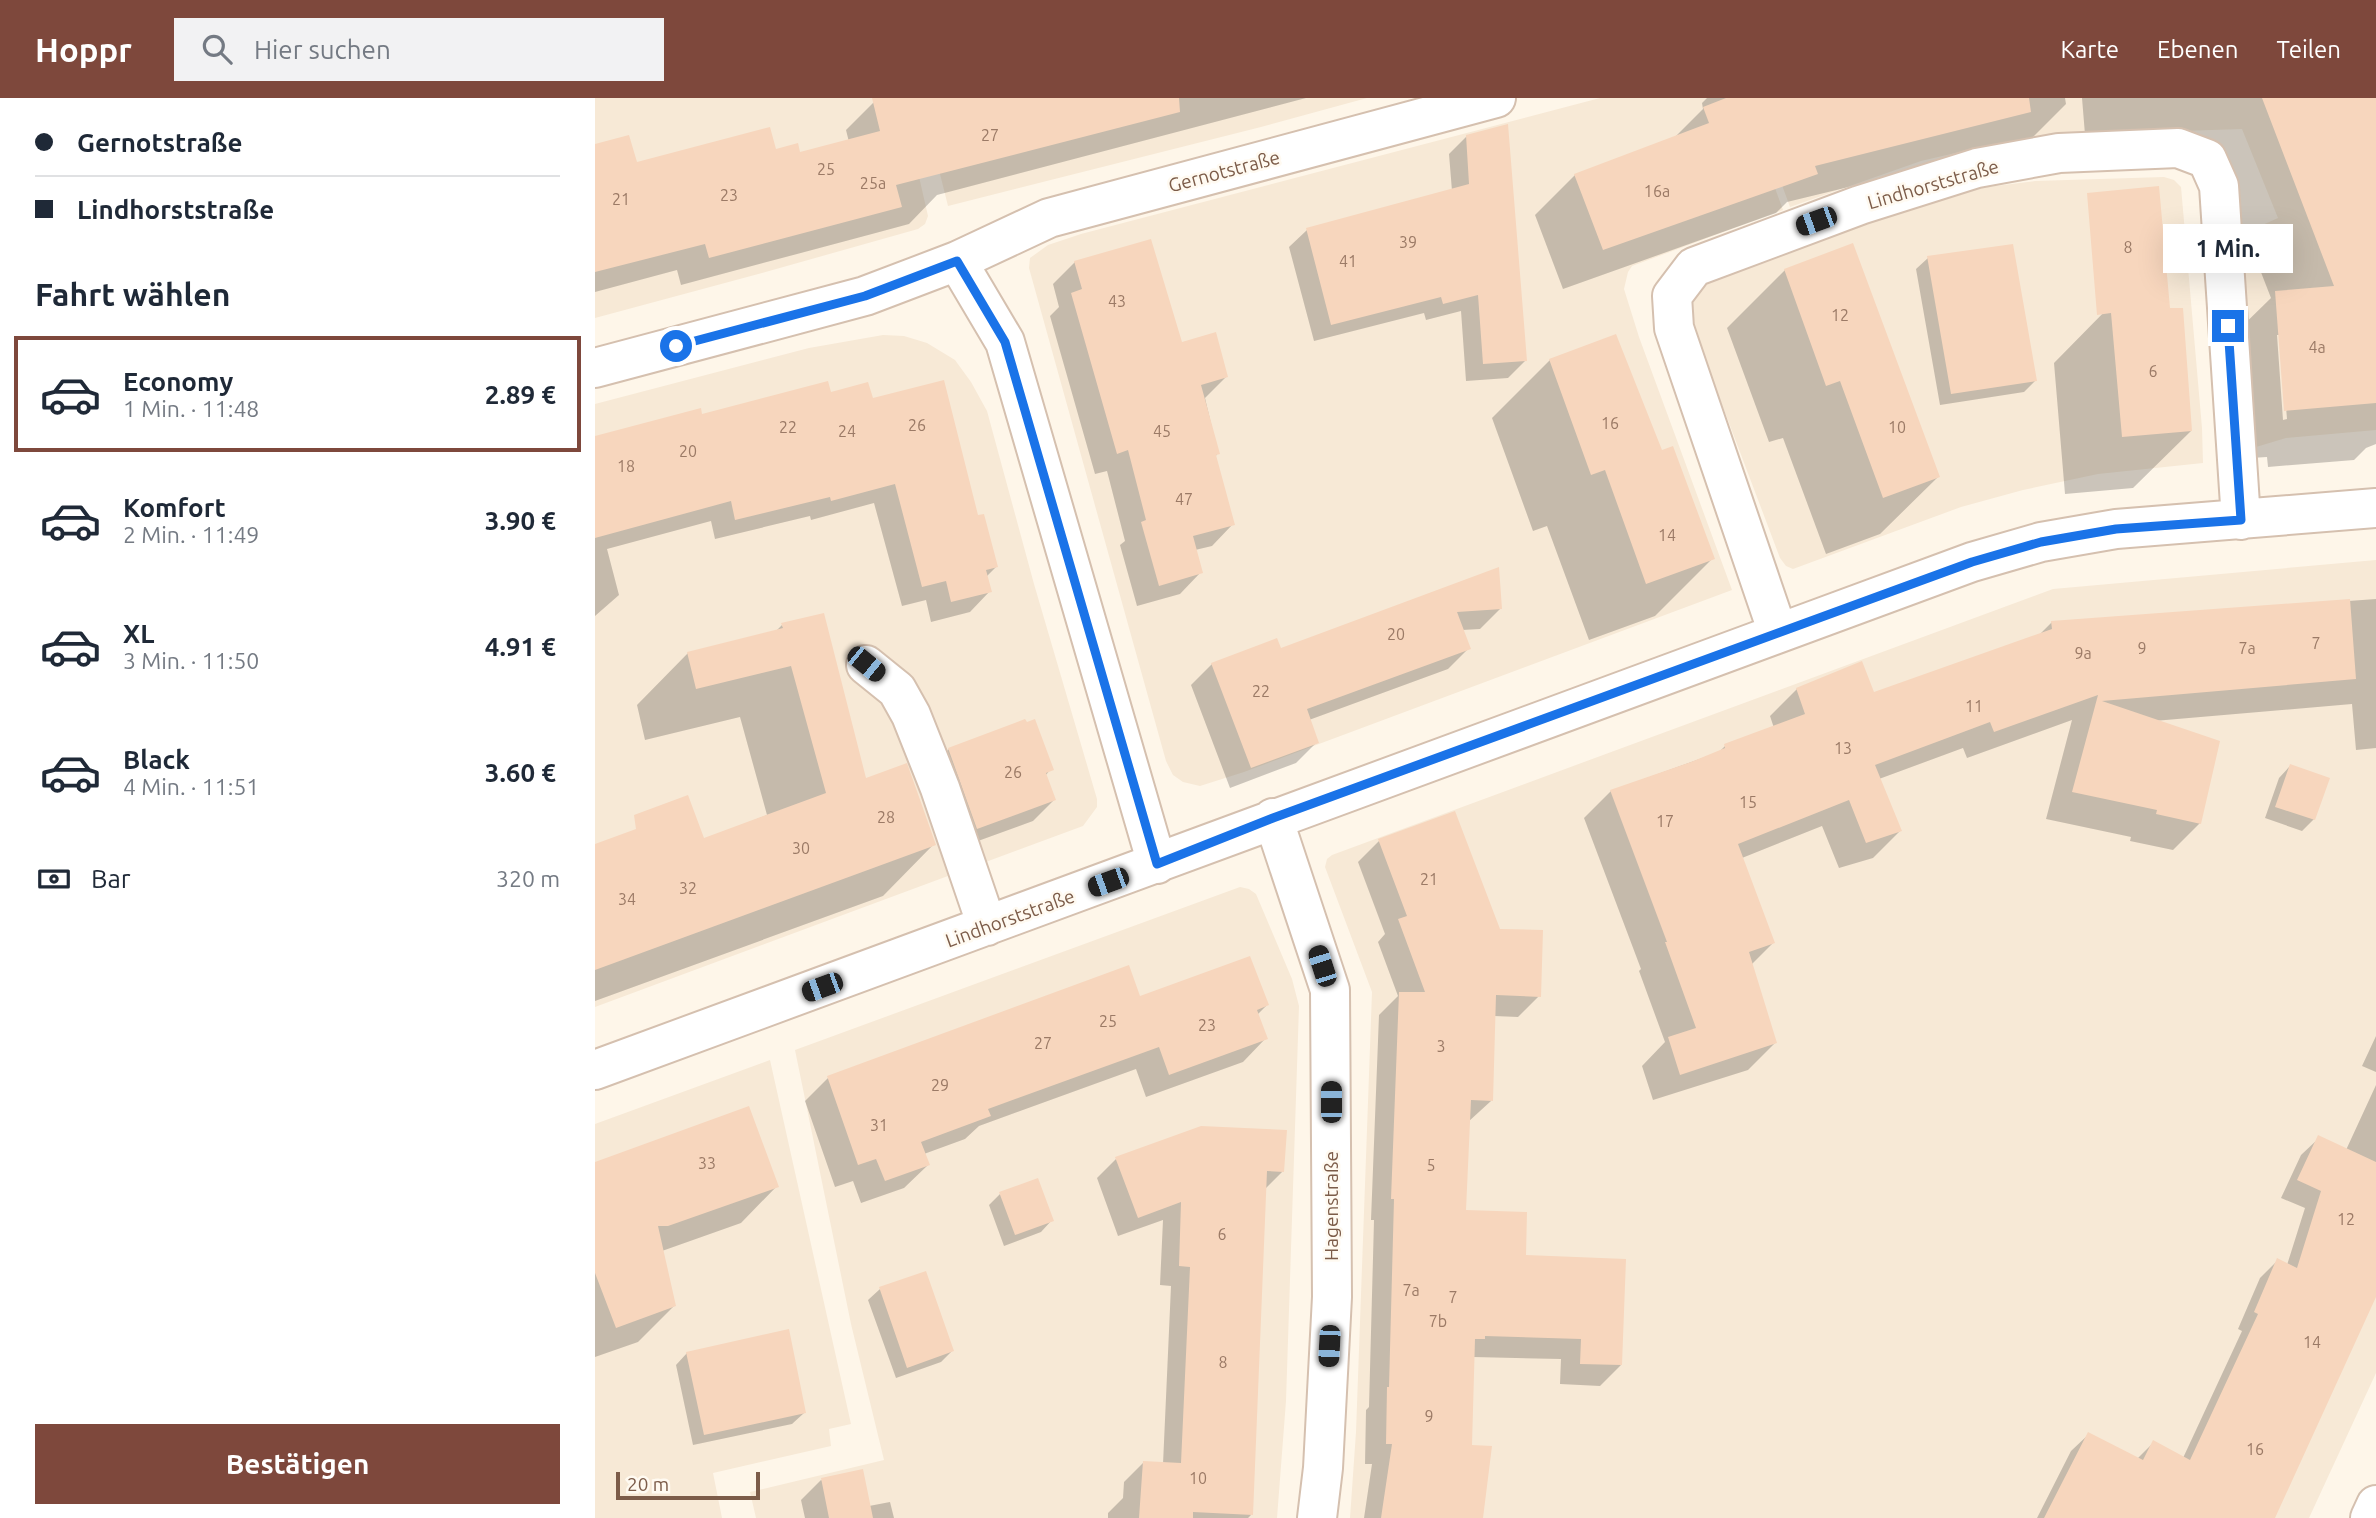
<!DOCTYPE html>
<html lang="de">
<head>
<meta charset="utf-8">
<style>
	body { margin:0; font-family:Ubuntu,sans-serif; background:#f2f2f3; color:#1f2937; height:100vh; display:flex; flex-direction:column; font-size:26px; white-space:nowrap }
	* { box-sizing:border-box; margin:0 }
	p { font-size:23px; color:#747a83 }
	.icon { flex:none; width:38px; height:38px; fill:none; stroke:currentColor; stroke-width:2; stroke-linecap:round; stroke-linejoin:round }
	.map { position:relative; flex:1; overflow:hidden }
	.drawer { display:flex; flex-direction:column; background:#fff; width:595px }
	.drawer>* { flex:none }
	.banner { display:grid; align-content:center; height:154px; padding:0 35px; background:#fff }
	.scale { position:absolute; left:21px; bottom:18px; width:144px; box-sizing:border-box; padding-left:7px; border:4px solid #7c5c49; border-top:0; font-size:19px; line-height:24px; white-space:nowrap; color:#7c5c49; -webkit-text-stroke:5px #fffaf1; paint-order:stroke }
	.end { position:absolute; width:32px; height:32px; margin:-16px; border:9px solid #1a73e8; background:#fff; box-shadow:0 0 0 4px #fff }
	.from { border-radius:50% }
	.bubble { position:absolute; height:49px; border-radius:0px; background:#fff; box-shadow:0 7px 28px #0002; font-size:23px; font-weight:700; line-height:49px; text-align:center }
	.car { position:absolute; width:21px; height:42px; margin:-21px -10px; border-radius:9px; box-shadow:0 0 5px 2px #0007; background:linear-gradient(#222 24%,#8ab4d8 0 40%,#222 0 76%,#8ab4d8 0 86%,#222 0) }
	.banner b { display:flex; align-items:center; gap:24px; height:66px; font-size:26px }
	.banner b+b { border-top:2px solid #e0e1e3 }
	.banner i { width:18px; height:18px; background:#1f2937 }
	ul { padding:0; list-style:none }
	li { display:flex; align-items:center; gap:21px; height:116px; margin:0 14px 10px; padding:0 21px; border:4px solid transparent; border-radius:0px }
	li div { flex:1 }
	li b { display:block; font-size:26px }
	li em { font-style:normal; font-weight:700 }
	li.active { border-color:#7e483c }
	li>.icon { width:63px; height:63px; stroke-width:1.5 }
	h2 { padding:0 35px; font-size:32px; line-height:84px }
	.pay { display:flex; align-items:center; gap:18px; height:77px; padding:0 35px; font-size:26px }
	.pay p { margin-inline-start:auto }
	.button { display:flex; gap:14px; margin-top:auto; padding:14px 35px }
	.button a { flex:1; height:80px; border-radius:0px; background:#7e483c; color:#fff; font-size:28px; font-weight:700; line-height:80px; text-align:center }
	header { display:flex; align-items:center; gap:42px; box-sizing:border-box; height:98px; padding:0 35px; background:#7e483c; color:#fff }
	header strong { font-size:33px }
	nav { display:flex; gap:38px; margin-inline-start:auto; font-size:24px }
	.search { width:490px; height:63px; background:#f2f2f3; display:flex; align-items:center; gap:18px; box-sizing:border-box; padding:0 24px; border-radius:0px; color:#747a83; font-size:26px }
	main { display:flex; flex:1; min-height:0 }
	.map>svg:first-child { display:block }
	.residential { fill:#f7e9d6 }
	.shadow { fill:#0003; fill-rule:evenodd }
	.building { fill:#f7d6bd }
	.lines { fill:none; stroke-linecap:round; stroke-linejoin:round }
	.minor-casing { stroke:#d5c0af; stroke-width:42 }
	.minor { stroke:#fff; stroke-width:38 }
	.route { stroke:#1a73e8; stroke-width:9 }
	.labels { text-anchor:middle; stroke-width:5; stroke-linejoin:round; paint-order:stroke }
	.number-label { font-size:16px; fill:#9b7a66 }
	.street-label { font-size:19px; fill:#7c5c49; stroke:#fffaf1 }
</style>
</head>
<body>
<header>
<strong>Hoppr</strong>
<div class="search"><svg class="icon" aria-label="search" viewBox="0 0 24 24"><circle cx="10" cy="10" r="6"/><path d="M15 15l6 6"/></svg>Hier suchen</div>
<nav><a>Karte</a><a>Ebenen</a><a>Teilen</a></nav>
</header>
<main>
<section class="drawer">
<div class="banner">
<b><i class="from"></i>Gernotstraße</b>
<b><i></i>Lindhorststraße</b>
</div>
<h2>Fahrt wählen</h2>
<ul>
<li class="active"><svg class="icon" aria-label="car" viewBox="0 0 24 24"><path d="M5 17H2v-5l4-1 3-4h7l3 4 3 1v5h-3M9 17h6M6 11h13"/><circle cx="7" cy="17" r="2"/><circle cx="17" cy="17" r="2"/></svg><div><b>Economy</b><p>1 Min. · 11:48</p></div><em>2.89 €</em></li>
<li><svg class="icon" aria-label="car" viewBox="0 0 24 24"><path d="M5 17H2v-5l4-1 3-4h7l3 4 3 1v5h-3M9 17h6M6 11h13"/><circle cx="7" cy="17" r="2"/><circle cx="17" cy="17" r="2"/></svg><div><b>Komfort</b><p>2 Min. · 11:49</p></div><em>3.90 €</em></li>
<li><svg class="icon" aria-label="car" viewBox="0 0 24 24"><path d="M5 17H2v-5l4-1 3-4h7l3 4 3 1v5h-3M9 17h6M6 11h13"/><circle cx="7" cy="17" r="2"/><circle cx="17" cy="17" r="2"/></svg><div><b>XL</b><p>3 Min. · 11:50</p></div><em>4.91 €</em></li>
<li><svg class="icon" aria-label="car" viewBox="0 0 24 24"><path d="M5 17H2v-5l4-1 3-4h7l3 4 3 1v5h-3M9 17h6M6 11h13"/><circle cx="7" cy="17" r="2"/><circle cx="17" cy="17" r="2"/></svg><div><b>Black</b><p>4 Min. · 11:51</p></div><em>3.60 €</em></li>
</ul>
<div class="pay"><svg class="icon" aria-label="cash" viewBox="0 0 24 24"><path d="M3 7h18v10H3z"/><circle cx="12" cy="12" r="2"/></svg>Bar<p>320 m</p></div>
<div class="button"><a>Bestätigen</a></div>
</section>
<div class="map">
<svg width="1781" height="1420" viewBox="0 0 1781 1420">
	<rect width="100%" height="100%" fill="#fef6e9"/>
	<path class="residential" d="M0 0H306L333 118 330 126 323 131 167 175 0 220Z
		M326 0H772L666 29 353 108Z
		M1005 0H1147L1188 112 1037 168 1033 174 1029 191 1044 239 1137 492 649 674 605 688 588 684 578 677 571 663 434 170 435 160 453 147 486 136Z
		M1155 0H1781V332L1691 340 1661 349 1658 338 1643 138 1683 120 1647 31 1526 35 1433 41 1386 49 1326 63 1195 109Z
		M1569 79 1579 82 1586 89 1607 330 1608 365 1503 376 1428 392 1366 409 1198 471 1191 468 1185 460 1094 219 1098 199 1109 185 1121 176 1368 92 1440 83Z
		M288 237 309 238 332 245 360 262 376 284 392 313 439 486 502 701V709L488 728 0 909V306L214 250Z
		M1781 462V1275L1714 1420H755L761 1334 777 894 730 769 732 761 737 757 1458 491Z
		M645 789 654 791 661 796 697 881 704 908 691 1303 682 1420H161L155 1394 289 1362 256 1226 200 952Z
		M175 962 256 1326 234 1331 236 1348 118 1375 127 1420H0V1026Z"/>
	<path class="shadow" d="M294 0H711L342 97 314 126 277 136 86 187 82 172 0 194V47L40 66 180 53 206 95 254 44 251 32 279 4Z
		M1112 0H1470L1471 6 1431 46 1192 104 1181 115 968 191 940 117 980 77 1079 40 1108 11 1107 5Z
		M1487 0H1781V346L1771 350 1759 362 1673 369 1672 359 1640 361 1631 244 1676 200 1618 51 1492 61ZM1682 237H1685L1692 321 1688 322Z
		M872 38 930 263 913 280 871 283 866 213 831 222 829 215 719 243 694 149 712 132 857 93 854 56Z
		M1333 160 1440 283 1429 294 1345 307 1321 171Z
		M480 164 631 279 610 300 623 355 620 359 638 426 617 448 600 452 606 474 585 496 542 508 525 447 530 443 512 373 500 376 455 218 464 209 458 186Z
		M1190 172 1343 379 1285 436 1231 456 1188 340 1174 344 1132 230Z
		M1516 207 1596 333 1538 390 1470 396 1459 265Z
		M955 262 1066 354 1117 461 1060 518 994 542 952 428 938 433 897 320Z
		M234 297 277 302 382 419 401 469 391 479 395 493 375 514 336 524 331 502 307 508 279 405 216 422 215 418 120 441 116 423 12 451 24 497 0 518V340L106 318Z
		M902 471 906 510 885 531 867 532 874 550 853 571 714 622 722 644 701 665 635 690 596 587 617 566 685 552Z
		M1781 501V650L1761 652 1757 606 1559 623 1605 725 1578 752 1535 743 1536 739 1451 721 1477 622 1372 660 1368 650 1284 681 1305 733 1278 760 1244 770 1227 728 1147 760 1178 845 1156 867 1180 945 1153 972 1058 1002 1047 968 1070 944 1044 873 1046 871 989 720 1016 693 1124 654 1130 648 1179 630 1175 618 1202 591 1278 597 1444 537 1457 524Z
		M187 527 269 682 339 746 288 798 0 903V766L108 742 172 717 145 619 50 642 42 607 93 555 180 534Z
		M354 651 456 671 450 678 459 702 438 723 361 751 333 672Z
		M1695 668 1719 721 1707 733 1670 720 1684 680Z
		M784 743 904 832 944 898 923 919 899 918 896 1003 873 1024 869 1113 930 1159 1026 1267 1005 1288 965 1286 966 1261 878 1259 875 1349 886 1420H769L777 1366H770L771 1312 774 1309 779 1122H776L784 917 803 898 783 844 790 836 763 764Z
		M544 900 672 907 662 917 671 940 648 964 551 999 541 971 384 1028 370 1041 329 1056 333 1067 309 1090 266 1105 258 1083 240 1089 210 1003 233 980Z
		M1781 938V974L1767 968Z
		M1781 987V1191L1678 1420H1442L1476 1353 1494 1336 1542 1361 1558 1345 1588 1360 1647 1233 1643 1231 1665 1180 1683 1162 1692 1167 1710 1110 1686 1100 1706 1057 1724 1040 1751 1052Z
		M521 1061 688 1073 670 1091 656 1417 653 1420H513V1415L528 1400 529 1384 548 1365 568 1366 576 1188 565 1187 568 1122 523 1138 502 1080Z
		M0 1066 182 1088 146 1125 67 1153 79 1208 43 1244 0 1259Z
		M405 1096 457 1122 446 1134 409 1148 394 1107Z
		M285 1191 357 1253 346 1264 301 1280 273 1202Z
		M92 1255 209 1315 197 1326 98 1347 81 1267Z
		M226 1382 274 1408 295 1404 299 1420H210L206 1402Z"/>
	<path class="building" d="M277 0H584L585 14 301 87 307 109 114 160 110 146 0 174V46L34 37 42 64 175 29 181 51 203 45 205 54 285 33Z
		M1131 0H1434L1436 14 1220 68 1223 76 1008 152 979 76 1114 25 1108 9Z
		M1667 0H1781V305L1689 313 1680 193 1739 188Z
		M913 26 932 263 888 266 883 197 848 206 846 199 736 227 711 130 874 86 871 37Z
		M1564 88 1575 210H1588L1597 333 1527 339 1516 215 1502 217 1492 95Z
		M556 141 587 244 621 234 633 279 606 287 625 356 621 357 640 427 598 438 608 475 564 488 546 424 551 422 533 352 522 356 476 195 487 191 479 163Z
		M1258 145 1345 379 1288 400 1245 283 1231 288 1189 171Z
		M1418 146 1442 283 1356 296 1332 158Z
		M1021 236 1067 352 1078 348 1120 461 1051 486 1010 372 996 377 954 261Z
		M349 282 383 417 389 416 403 469 391 472 397 494 356 504 351 483 327 489 300 386 236 403 235 399 140 422 136 403 0 440V338L106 310 107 316 233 283 236 294 273 284 278 300Z
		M904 469 907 511 862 514 876 551 712 611 724 645 656 670 616 565 682 540 686 550Z
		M1755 501 1761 581 1507 603 1625 643 1606 726 1561 716 1562 712 1477 694 1503 597 1399 634 1395 624 1280 667 1307 733 1271 745 1254 702 1143 746 1180 845 1154 854 1182 945 1085 977 1073 939 1101 930 1070 844H1072L1015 692 1096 664 1130 650 1129 646 1210 616 1201 590 1267 563 1279 594 1457 531 1456 523Z
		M229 515 271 680 312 665 341 747 0 872V746L41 731 39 717 93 697 109 740 231 695 196 568 101 591 92 554 188 530 186 525Z
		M430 621 432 624 440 621 459 672 451 675 461 702 382 731 353 650Z
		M1695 666 1735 680 1720 722 1680 709Z
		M860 713 905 831 948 832 946 899 901 897 898 1003 876 1002 871 1112 932 1114 931 1157 1031 1161 1027 1267 985 1266 986 1241 890 1238V1241H880L877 1347 897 1348 888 1420H786L797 1346H791L792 1289H794L799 1101H796L804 894H830L803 821 812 818 783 741Z
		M655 858 674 907 662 912 673 941 574 977 564 949 393 1011 396 1018 326 1044 335 1067 290 1083 281 1061 263 1067 232 978 534 867 545 898Z
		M154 1008 184 1089 73 1128H63L81 1208 21 1230 0 1175V1064Z
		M606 1028 692 1032 689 1074 672 1073 658 1417 598 1414V1420H544L548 1363 586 1365 595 1169 584 1168 586 1104 543 1120 520 1059Z
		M1723 1037 1781 1064V1199L1680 1420H1449L1493 1334 1548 1362 1558 1342 1595 1362 1663 1216 1659 1214 1682 1160 1702 1170 1726 1093 1702 1082Z
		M443 1080 459 1123 420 1137 404 1094Z
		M331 1173 359 1253 312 1270 284 1189Z
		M194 1231 211 1315 109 1337 91 1254Z
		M268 1371 278 1420H234L226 1380Z"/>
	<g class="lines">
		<defs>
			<path id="minor" d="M362 163 410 244 562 766
				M0 270 270 198 362 163 454 120 901 0
				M1183 535 1079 230 1077 198 1099 169 1265 107 1382 70 1464 55 1583 50 1612 61 1624 88 1646 422
				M271 567 302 592 316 617 345 690 392 828
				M678 720 735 892 737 1199 728 1370 722 1420
				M0 972 1377 464 1446 444 1521 431 1781 410
				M1775 1420 1781 1407"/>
		</defs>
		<use href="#minor" class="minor-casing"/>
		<use href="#minor" class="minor"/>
	</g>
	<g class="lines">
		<path class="route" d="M81 248 270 198 362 163 410 244 562 766 678 720 1377 464 1446 444 1521 431 1646 422 1633 228"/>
	</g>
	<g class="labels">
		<g class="number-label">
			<text x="395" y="43">27</text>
			<text x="231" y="77">25</text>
			<text x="278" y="91">25a</text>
			<text x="1062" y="99">16a</text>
			<text x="134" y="103">23</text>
			<text x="26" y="107">21</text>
			<text x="813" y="150">39</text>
			<text x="1533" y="155">8</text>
			<text x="753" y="169">41</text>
			<text x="522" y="209">43</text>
			<text x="1245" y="223">12</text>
			<text x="1722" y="255">4a</text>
			<text x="1558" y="279">6</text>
			<text x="1015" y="331">16</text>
			<text x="322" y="333">26</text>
			<text x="193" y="335">22</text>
			<text x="1302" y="335">10</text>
			<text x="252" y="339">24</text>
			<text x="567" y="339">45</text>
			<text x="93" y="359">20</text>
			<text x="31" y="374">18</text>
			<text x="589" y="407">47</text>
			<text x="1072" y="443">14</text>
			<text x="801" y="542">20</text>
			<text x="1721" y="551">7</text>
			<text x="1547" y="556">9</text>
			<text x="1652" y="556">7a</text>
			<text x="1488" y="561">9a</text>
			<text x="666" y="599">22</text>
			<text x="1379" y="614">11</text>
			<text x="1248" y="656">13</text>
			<text x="418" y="680">26</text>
			<text x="1153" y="710">15</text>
			<text x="291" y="725">28</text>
			<text x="1070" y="729">17</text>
			<text x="206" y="756">30</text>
			<text x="834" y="787">21</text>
			<text x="93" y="796">32</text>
			<text x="32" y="807">34</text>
			<text x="513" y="929">25</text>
			<text x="612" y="933">23</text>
			<text x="448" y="951">27</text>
			<text x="846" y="954">3</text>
			<text x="345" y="993">29</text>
			<text x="284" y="1033">31</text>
			<text x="112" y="1071">33</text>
			<text x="836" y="1073">5</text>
			<text x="1751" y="1127">12</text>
			<text x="627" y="1142">6</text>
			<text x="816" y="1198">7a</text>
			<text x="858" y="1205">7</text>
			<text x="843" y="1229">7b</text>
			<text x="1717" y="1250">14</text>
			<text x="628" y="1270">8</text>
			<text x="834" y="1324">9</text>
			<text x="1660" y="1357">16</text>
			<text x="603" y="1386">10</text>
		</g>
		<g class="street-label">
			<text transform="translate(629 73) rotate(-15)" y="7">Gernotstraße</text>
			<text transform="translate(1338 86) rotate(-16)" y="7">Lindhorststraße</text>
			<text transform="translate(415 820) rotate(-20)" y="7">Lindhorststraße</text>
			<text transform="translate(736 1108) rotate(-90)" y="7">Hagenstraße</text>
		</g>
	</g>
</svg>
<div class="scale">20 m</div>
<i class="end from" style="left:81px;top:248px"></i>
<i class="end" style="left:1633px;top:228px"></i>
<div class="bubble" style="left:1568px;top:126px;width:130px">1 Min.</div>
<i class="car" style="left:1221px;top:123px;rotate:250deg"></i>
<i class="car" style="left:271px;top:566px;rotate:129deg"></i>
<i class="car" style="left:513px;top:784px;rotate:250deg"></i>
<i class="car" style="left:727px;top:868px;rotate:342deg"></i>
<i class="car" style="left:227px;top:889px;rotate:250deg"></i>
<i class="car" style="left:736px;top:1004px;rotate:0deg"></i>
<i class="car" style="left:734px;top:1248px;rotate:183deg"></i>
</div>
</main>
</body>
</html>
